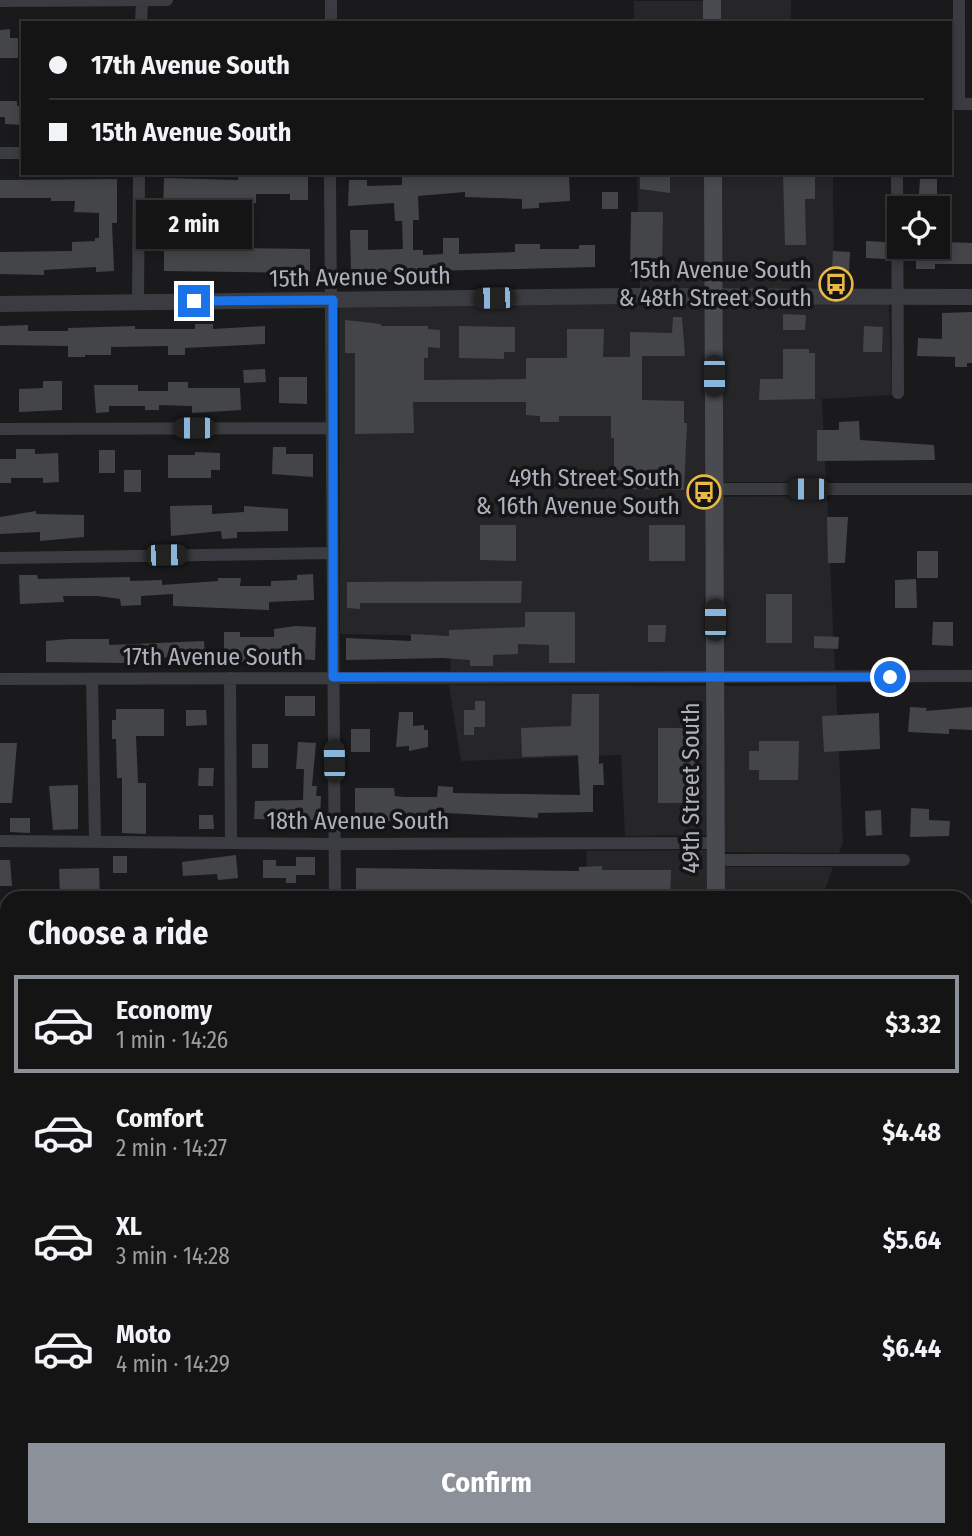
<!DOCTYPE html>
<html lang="en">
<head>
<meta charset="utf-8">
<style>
	body { margin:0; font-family:"Fira Sans Condensed",sans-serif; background:#1d1d1e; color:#f1f3f6; height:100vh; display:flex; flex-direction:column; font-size:26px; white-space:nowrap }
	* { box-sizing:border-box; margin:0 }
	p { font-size:23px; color:#9d9ea0 }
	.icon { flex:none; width:38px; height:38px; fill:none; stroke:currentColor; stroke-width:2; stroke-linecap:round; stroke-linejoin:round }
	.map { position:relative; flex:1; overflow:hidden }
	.drawer { position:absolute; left:0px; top:891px; width:973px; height:646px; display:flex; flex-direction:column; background:#141415; border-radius:21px 21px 0 0; box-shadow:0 4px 10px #0003,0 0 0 2px #333334 }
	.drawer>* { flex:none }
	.guide { position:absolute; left:21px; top:21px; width:931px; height:154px; border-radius:0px; box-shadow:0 4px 10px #0003,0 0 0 2px #333334; display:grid; align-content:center; height:154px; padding:0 28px; background:#141415 }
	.tools { position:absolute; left:887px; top:196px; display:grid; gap:14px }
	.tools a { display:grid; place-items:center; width:63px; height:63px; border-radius:0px; background:#141415; box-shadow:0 4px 10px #0003,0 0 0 2px #333334; font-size:35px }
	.end { position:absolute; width:32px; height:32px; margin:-16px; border:9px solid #1a73e8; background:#fff; box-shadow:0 0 0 4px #fff }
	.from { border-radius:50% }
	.bubble { position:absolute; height:49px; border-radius:0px; background:#141415; box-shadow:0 4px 10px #0003,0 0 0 2px #333334; font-size:23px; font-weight:700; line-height:49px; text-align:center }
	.car { position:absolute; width:21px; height:42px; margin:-21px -10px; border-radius:9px; box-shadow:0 0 5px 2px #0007; background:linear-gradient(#222 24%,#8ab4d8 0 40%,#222 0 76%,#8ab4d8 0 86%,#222 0) }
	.guide b { display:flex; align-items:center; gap:24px; height:66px; font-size:26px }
	.guide b+b { border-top:2px solid #333334 }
	.guide i { width:18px; height:18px; background:#f1f3f6 }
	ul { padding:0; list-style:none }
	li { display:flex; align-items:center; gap:21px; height:98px; margin:0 14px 10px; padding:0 14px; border:4px solid transparent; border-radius:0px }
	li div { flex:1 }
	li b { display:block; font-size:26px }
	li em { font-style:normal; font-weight:700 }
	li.on { border-color:#8c9099 }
	li>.icon { width:63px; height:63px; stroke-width:1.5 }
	h2 { padding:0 28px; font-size:32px; line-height:84px }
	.action { display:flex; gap:14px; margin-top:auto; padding:14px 28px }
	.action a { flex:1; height:80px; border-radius:0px; background:#8c9099; color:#fff; font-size:28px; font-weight:700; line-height:80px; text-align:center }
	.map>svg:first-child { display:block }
	.built { fill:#262629 }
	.green { fill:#222a23 }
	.building { fill:#444549 }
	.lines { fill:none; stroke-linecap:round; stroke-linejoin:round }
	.minor { stroke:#3b3c41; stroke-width:12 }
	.tertiary { stroke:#3b3c41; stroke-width:16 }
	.secondary { stroke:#494b51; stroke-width:18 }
	.route { stroke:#1a73e8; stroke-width:9 }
	.labels { text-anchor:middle; stroke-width:7; stroke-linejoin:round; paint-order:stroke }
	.poi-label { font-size:24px; fill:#adb1bb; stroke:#151517; text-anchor:end }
	.street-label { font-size:24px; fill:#adb1bb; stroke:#151517 }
</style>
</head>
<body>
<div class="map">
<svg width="972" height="1536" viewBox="0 0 972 1536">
	<rect width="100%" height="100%" fill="#1a1a1c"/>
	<path class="built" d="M718 0H791V23H718Z
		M634 1H705V23H634Z
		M637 173H706L707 289H640Z
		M719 173H833L834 290 720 289Z
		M626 303 707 304 708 671H450L452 636 340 634 339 307Z
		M720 304 889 305 892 395 822 399 826 482H721Z
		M827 496 835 670 721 671V497Z
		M449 685 709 686V835L625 836 621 755 461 761Z
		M836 685 843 842 839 853 722 852V686Z
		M709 850 710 898H589L586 851Z
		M722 867H833L822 898H723Z
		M0 1272H7V1530H334V1536H0Z
		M346 1530H713V1536H347Z
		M726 1530H817V1536H726Z"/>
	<path class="green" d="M0 1027H7V1094H0Z"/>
	<path class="building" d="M10 29V38H18V58H0V30Z
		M0 101H17V106H23V125L5 124V117H0Z
		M402 173H569L570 201 539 203V208L522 209V199L465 197V192L418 196 419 220H413V250H423V255L443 254V238H459V254L515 252V244H540V249H579V245H595V267L351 273 350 230H368V250L403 249 402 221H395L394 203 348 206 349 180H367V186L402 185Z
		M640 173H670V193L640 189Z
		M783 173H815V199H805L806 245H785Z
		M238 176 308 177V200H290V194H256V203L204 206V212L163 214 164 178 238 180Z
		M117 179V223H112L114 271 96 272V267L44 270V275L0 274V252L72 251V242L95 241V238H99V213L74 212 75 201H51V198H0V180Z
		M920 179H937V194H919Z
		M602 192H618V209H602Z
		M631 212H663L662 272H630Z
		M866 241 886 242 885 259 866 258Z
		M164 242H179V247L310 249V273L164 271Z
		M944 242 972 243V264H935V269H916V247H944Z
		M833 251 850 252 849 272 832 271Z
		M972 312V363H967V367H955V357L917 356 918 338 942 339V313Z
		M783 314 806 315 805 330H783Z
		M673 317H682L685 356H642V400L684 401V423H687L684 490 626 489V480H614V438H611V416H559V422H540V416L526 415V402H413L414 433 355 434V353H345V320L381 324V326H428V329L440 330V348L428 347V358H424V380L526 379V358H567V329H604L603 357H630V332L672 333Z
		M195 324H213V329L265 326V344L185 348V355H168V346L111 347V355H85V357H68V346L0 345V326L28 325V331H68V328L135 326V329H195Z
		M459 326 515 327V352H504V359L459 358Z
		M864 326 883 327 882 352H863Z
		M783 349H809V353H815V399L759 400 760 379H783Z
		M265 369 266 382 244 383 243 370Z
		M279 377H307V404L279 403Z
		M43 381H62V410L19 412V389L43 388Z
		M168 382H188V388H240L241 410 192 413V406L159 405V410H145V406H109V412L96 413 94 385H138V391H168Z
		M859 421 860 440 934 445 935 460 817 461V430H839V422Z
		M273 447H286V454H313V477L272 474Z
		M16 449H35V454L58 453 59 482 43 483V478H11V483H0V459H16Z
		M99 450H115V473H99Z
		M195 452 220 453V470H211V478H168V455H195Z
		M124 470H141V492H124Z
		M212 505V514L244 512V506L288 509V531L237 532V538L222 539 221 531 171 536 170 506Z
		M36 511V514L84 515V537L40 541V532L0 534V517Z
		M827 517H848L845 563H828Z
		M480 525H516V561L480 560Z
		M649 525H685V561H649Z
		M917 551H938V578H917Z
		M313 574 314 600 269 602V610L173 606V594L141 596V605L121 606 120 599 98 596H63L64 602 20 604 19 575H37L38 579 130 577V581L162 580V585L218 581V578H241L240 586H271V581L297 580V575Z
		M916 579 917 608H895V580Z
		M522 581 521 603H360V609L347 608V582Z
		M766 594H792V643H766Z
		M525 612H575V663H549V645L518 644V654L493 655V666H470V660L443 658 346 660V638L411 641V634L449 636V630L525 627Z
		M933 622H953V646L932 645Z
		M648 625H666L665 642H648Z
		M296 626 316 627 315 660 260 657V662H224V632H240V637H274V629Z
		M814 636 839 637 838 649 814 648Z
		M69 639H109V645L204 641 205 657 140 658V663H124L46 662V641Z
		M572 694H599V764L603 763 604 785H593V812L538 813V818L429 812V817L377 822V814H355V788H394L395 796 404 797H437L438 786 453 787V793L580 795 578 755 522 757 521 728 571 726Z
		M285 696H315V716H285Z
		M475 701H485V727H474V735H464V710H475Z
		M910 707 927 708 926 711 972 707V730L949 729V734L908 732Z
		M116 709H164V736H136L138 783H146V834L122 833V778H117L116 739H112V720H116Z
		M186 710H206L207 725 186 726Z
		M399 712H413V726L424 725V730H428V747L409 751V746L396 747Z
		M879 713 880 749 824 752 822 716Z
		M658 728H699V803H658Z
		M351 729H370V752H351Z
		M759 741H799L798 780H759V770H749V751H759Z
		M298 742 316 743 312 786H317L316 796H321L320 820 254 819 255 801 303 800 304 769H296Z
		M0 743H17L12 803H0Z
		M252 744H268V768H252Z
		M199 768H214L213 786H198Z
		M78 785V829L53 830 49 786Z
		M911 808 929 809V820L950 821 949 836 910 837Z
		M881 810 882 835 866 836 865 811Z
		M199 815H213L214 829H199Z
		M10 818H30V833L10 832Z
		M236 855 238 878 218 880 217 874 183 876 182 862Z
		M113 856H127V873H113Z
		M296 857H315V875H296V883H286V878H263V860H276V866H296Z
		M0 860H10L12 886H0Z
		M602 866V870H671L670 898H520V892L459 896 374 893V898H356V868L579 871V867Z
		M99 868 100 898H60L59 869Z"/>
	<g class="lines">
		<path class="minor" d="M959 0V104
			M0 1 167 0
			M141 23 142 0
			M331 23V0
			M950 104H972
			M0 153H23
			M330 173 335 898
			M897 173 898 393
			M138 302 139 173
			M0 429 332 428
			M714 489H972
			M0 558 333 553
			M230 678 231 843
			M0 679 972 676
			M92 679 95 840
			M0 841 335 844 716 843
			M716 860H904
			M0 1020H7
			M0 1101H7
			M966 1440H972
			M340 1530V1536"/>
		<path class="tertiary" d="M0 304 626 296 972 297
			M966 1056H972"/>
		<path class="secondary" d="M712 0V23
			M713 173 716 898
			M719 1530V1536"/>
	</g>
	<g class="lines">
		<path class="route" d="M194 301 333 300V677H890"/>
	</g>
	<defs>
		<symbol id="bus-ring" viewBox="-11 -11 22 22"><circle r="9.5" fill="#151517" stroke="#eab844" stroke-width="1.5"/><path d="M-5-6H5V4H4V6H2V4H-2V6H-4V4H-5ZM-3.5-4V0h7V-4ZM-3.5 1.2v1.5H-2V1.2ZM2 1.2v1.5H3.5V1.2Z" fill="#eab844"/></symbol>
	</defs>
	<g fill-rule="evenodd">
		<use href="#bus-ring" x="817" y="265" width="38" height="38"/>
		<use href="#bus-ring" x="685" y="473" width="38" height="38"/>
	</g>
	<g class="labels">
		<g class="poi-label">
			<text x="812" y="278">15th Avenue South<tspan x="812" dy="28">&amp; 48th Street South</tspan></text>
			<text x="680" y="486">49th Street South<tspan x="680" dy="28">&amp; 16th Avenue South</tspan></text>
		</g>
		<g class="street-label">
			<text transform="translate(360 277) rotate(-1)" y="8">15th Avenue South</text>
			<text x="213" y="665">17th Avenue South</text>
			<text transform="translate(691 788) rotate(-90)" y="8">49th Street South</text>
			<text x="358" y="829">18th Avenue South</text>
		</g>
	</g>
</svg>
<div class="tools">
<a><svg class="icon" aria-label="locate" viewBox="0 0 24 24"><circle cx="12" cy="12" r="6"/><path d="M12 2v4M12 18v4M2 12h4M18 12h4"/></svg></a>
</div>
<i class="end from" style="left:890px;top:677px"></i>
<i class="end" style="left:194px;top:301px"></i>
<div class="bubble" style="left:136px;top:200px;width:116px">2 min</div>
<i class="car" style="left:494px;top:298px;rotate:269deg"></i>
<i class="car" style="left:714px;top:376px;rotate:180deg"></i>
<i class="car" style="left:194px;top:428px;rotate:270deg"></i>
<i class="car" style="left:808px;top:489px;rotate:270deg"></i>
<i class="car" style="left:166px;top:555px;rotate:89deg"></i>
<i class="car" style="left:715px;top:620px;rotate:0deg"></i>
<i class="car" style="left:334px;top:761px;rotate:359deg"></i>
<div class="guide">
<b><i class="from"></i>17th Avenue South</b>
<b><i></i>15th Avenue South</b>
</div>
<section class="drawer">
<h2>Choose a ride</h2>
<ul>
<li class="on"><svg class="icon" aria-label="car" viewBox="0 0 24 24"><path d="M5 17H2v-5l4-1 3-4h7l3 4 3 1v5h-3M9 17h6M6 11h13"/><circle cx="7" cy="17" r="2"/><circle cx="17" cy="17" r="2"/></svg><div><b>Economy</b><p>1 min · 14:26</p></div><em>$3.32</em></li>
<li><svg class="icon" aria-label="car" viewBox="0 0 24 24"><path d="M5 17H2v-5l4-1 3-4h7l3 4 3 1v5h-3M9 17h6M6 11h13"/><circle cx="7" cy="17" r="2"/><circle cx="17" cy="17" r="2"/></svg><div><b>Comfort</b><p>2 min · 14:27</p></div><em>$4.48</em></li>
<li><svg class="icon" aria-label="car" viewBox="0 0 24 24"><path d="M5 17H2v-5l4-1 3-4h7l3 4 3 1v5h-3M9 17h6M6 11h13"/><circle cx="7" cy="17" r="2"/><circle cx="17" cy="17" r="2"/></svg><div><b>XL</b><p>3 min · 14:28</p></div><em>$5.64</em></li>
<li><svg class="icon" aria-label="car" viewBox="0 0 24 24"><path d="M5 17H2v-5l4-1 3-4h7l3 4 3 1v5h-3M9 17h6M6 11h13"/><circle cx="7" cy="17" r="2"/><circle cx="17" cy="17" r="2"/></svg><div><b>Moto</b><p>4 min · 14:29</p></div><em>$6.44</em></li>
</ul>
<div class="action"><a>Confirm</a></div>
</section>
</div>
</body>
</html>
